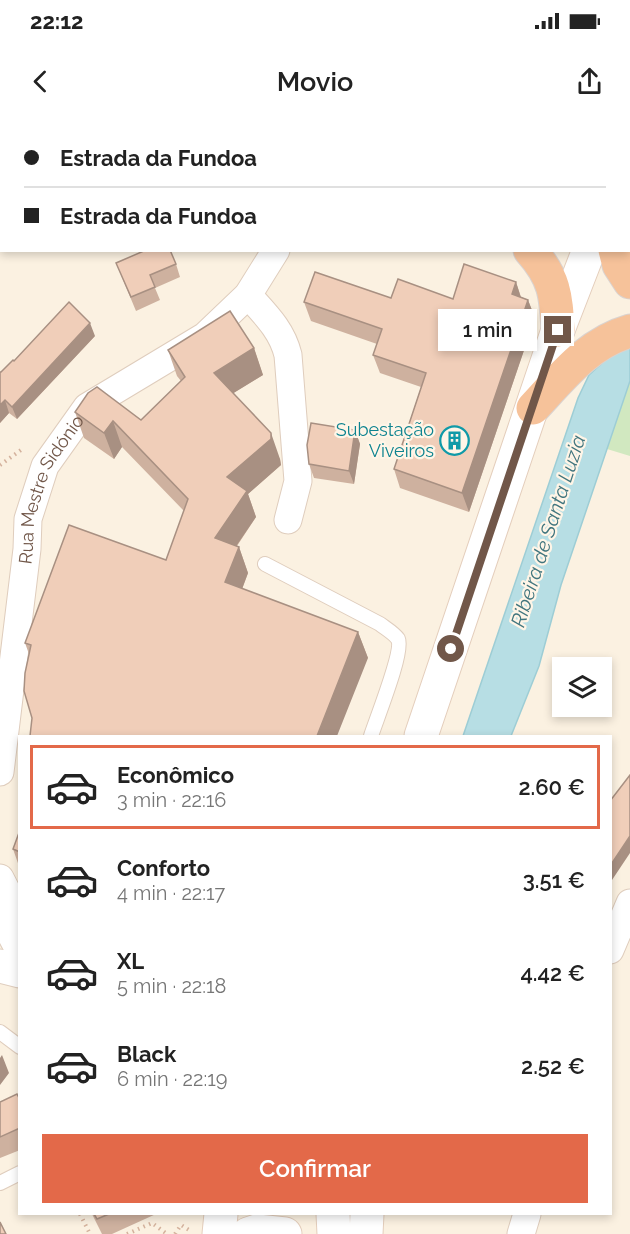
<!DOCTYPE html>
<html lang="pt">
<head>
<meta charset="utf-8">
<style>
	body { margin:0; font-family:Raleway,sans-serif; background:#f6f6f6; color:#222; height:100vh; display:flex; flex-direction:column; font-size:22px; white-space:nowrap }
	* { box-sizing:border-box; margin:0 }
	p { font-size:20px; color:#767676 }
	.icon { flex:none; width:33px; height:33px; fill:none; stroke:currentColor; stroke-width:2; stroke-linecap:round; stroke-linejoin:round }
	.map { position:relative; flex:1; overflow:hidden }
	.drawer { position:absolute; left:18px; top:615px; width:594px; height:480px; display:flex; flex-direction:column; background:#fff; border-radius:0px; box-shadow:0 3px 9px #0003 }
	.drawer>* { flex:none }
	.guide { position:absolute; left:0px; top:0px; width:630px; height:132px; box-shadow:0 3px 9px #0003; display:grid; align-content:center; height:132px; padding:0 24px; background:#fff }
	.controls { position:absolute; left:552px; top:537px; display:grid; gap:12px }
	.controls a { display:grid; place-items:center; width:60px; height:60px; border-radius:0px; background:#fff; box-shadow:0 3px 9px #0003; font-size:30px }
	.end { position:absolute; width:27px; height:27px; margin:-14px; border:8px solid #715749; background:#fff; box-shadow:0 0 0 3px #fff }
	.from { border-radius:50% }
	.bubble { position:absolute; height:42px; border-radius:0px; background:#fff; box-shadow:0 3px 9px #0003; font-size:20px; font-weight:600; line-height:42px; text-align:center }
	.guide b { display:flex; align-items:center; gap:21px; height:57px; font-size:22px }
	.guide b+b { border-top:2px solid #e0e0e0 }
	.guide i { width:15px; height:15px; background:#222 }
	ul { padding:10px 0 0; list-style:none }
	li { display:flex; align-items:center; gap:18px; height:84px; margin:0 12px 9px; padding:0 12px; border:3px solid transparent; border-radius:0px }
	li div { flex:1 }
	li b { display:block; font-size:22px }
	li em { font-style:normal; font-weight:600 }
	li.selected { border-color:#e36949 }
	li>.icon { width:54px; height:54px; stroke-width:1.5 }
	.button { display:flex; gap:12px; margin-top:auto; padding:12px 24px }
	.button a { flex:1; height:69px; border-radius:0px; background:#e36949; color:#fff; font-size:24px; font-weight:600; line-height:69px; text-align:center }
	.status { display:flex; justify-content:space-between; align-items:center; height:42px; padding:0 30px; background:#fff; direction:ltr }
	.status svg { height:16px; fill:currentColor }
	header { display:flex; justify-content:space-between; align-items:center; height:78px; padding:0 24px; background:#fff; font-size:27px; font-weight:600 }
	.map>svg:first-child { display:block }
	.industrial { fill:#eae3dc }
	.green { fill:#d1e8c0 }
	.water { fill:#b7dee4; stroke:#9dcdd5; stroke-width:1.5 }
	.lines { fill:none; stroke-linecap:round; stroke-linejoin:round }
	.trunk-tunnel { stroke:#d8cabb; stroke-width:33; stroke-dasharray:33 16; stroke-linecap:butt }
	.service-casing { stroke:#dfcdbd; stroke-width:16 }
	.minor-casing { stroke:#dfcdbd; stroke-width:29 }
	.tertiary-casing { stroke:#dfcdbd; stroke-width:35 }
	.secondary-casing { stroke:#e4cebc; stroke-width:35 }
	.trunk-casing { stroke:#dad3d0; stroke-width:35 }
	.path { stroke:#d4b29d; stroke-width:4; stroke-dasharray:1.5 4.5; stroke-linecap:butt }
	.service { stroke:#fff; stroke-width:14 }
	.minor { stroke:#fff; stroke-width:27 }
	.tertiary { stroke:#fff; stroke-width:33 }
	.secondary { stroke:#fff; stroke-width:33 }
	.trunk { stroke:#f6c29a; stroke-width:33 }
	.wall { fill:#ceb19f }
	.shaded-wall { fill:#a89082 }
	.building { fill:#f0ceb9; stroke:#a89082; stroke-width:1.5 }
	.route { stroke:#715749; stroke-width:8 }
	.labels { text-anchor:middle; stroke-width:4.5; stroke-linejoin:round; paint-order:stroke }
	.culture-label { font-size:18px; fill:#0d838f; stroke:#fff5e7; text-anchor:end }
	.street-label { font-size:18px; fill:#715749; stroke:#fff5e7 }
	.water-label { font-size:20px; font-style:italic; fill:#40757e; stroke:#fff5e7 }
</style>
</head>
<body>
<div class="status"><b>22:12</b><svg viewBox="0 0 49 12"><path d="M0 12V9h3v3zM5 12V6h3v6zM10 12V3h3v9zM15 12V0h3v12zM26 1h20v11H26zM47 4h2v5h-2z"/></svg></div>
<header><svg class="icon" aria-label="back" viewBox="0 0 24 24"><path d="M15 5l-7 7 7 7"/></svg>Movio<svg class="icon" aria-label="share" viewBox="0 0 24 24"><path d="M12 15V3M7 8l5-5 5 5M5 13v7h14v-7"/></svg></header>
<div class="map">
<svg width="630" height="1114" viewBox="0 0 630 1114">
	<rect width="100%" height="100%" fill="#fbf1e1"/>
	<path class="industrial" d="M304 0H600L599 2Z"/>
	<path class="green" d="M630 261V336L607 329Z"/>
	<path class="water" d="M630 227V261L561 465 539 546 511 616H463L578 278 589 255 612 234Z"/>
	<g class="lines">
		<path class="trunk-tunnel" d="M239 0 242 2"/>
		<defs>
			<path id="service" d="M265 444 380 504C385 508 394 513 398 519 404 531 376 600 371 616
				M0 912 20 927
				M0 1063 20 1053"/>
			<g id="minor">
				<path d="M248 175C265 194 282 210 288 235L298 361 288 400"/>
				<path id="s1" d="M0 652 27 429 28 399 45 346 87 287 205 216 248 175 276 130"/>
				<path d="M0 758 20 797"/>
				<path d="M0 786 2 798 20 832"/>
				<path d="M610 830 630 783"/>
				<path d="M521 1114 527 1094"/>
			</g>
			<path id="tertiary" d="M0 846 20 851"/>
			<path id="secondary" d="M628 4 630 1
				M421 616 558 210 589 130
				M333 1094 334 1114
				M219 1114 221 1094
				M248 1114 257 1111 285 1114
				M366 1114 367 1094"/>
			<path id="trunk" d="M455 0 458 2
				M628 78 630 79
				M530 130C555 158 556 175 558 210
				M615 130 619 145 630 162
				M533 288C562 257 588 223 630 211"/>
		</defs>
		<use href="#service" class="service-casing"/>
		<use href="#minor" class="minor-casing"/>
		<use href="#tertiary" class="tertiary-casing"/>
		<use href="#secondary" class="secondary-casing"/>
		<use href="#trunk" class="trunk-casing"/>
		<path class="path" d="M298 0 299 2
			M0 345 21 330
			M80 1094 90 1114
			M127 1114 152 1103 167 1114
			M175 1114 181 1105 189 1110"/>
		<use href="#service" class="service"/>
		<use href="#minor" class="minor"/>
		<use href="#tertiary" class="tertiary"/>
		<use href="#secondary" class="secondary"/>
		<use href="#trunk" class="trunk"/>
	</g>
	<path class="wall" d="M52 0H118L116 2H53Z
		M116 143 176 144 180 157 155 168 160 180 136 191Z
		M516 162 521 177 528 180 535 198 469 392 400 368 394 349 421 267 380 253 373 235 377 224 311 201 304 182 391 178 453 179Z
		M95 216 17 299 9 293 0 303V252H1L14 241Z
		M254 228 263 255 233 273 280 339 281 345 248 374 256 397 237 426 239 427 248 453 242 469 358 512 368 538 32 598 29 534 25 523 166 440 184 391 122 327 114 339 84 318 75 292 141 300 181 261 177 256 168 230Z
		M355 310 360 324 354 364 314 358 309 344Z
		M20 710V749L13 729Z
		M20 980V1030L0 1038V982Z
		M92 1094H156L112 1114H102Z"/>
	<path class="shaded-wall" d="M92 0H118L116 2H90Z
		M516 162 522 181 512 174Z
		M528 180 535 198 469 392 462 373Z
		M90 203 95 216 17 299 12 287Z
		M254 228 263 255 224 279 214 253Z
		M5 280 9 293 0 303V285Z
		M113 301 122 327 114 339 104 313Z
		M355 310 360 324 354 364 349 351Z
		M271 313 280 339 281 345 248 374 256 397 224 444 215 418 227 357Z
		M239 427 248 453 235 488 225 462Z
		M358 512 368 538 337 616H317Z
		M630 716V733L610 763V746Z
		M2 935 9 953 0 965V938Z"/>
	<path class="building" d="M62 0H92L90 2H64Z
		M146 130H170L176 144 150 155 155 167 131 177 116 143Z
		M464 144 516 162 512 174 528 180 462 373 394 349 426 253 373 235 382 209 304 182 315 152 391 178 398 159 453 179Z
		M69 182 90 203 12 287 5 280 0 285V252H1L13 240 14 241Z
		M230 191 254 228 214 253 271 313V319L227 357 247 371 215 418 239 427 225 462 358 512 317 616H30L32 598 24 571 25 553 31 525 25 523 69 405 166 440 188 379 113 301 104 313 75 292 88 273 97 267 141 300 185 257 168 230Z
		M311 303 355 310 349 351 309 344 307 325Z
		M630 655V716L610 746V681Z
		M20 710V732L13 729Z
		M17 974 20 980V1008L0 1017V982Z
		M94 1094H109L97 1099Z
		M0 1102 6 1114H0Z"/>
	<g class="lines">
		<path class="route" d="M451 529 558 210"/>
	</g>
	<defs>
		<symbol id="building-ring" viewBox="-11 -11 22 22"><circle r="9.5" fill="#fff5e7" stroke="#0f9aa8" stroke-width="1.5"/><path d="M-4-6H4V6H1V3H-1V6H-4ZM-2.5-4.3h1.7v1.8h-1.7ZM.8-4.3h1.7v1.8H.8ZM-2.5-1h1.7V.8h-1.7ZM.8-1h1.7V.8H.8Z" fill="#0f9aa8"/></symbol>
	</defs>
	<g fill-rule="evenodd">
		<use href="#building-ring" x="438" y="304" width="33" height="33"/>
	</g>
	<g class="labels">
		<g class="culture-label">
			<text x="434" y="316">Subestação<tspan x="434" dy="21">Viveiros</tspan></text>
		</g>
		<g class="street-label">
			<text dy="6" stroke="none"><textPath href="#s1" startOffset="290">Rua Mestre Sidónio</textPath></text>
		</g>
		<g class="water-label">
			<text transform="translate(548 411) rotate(-72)" y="7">Ribeira de Santa Luzia</text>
		</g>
	</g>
</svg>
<div class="controls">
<a><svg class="icon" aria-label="layers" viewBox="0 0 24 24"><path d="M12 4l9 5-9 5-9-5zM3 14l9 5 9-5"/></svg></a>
</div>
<i class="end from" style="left:451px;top:529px"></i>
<i class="end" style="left:558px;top:210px"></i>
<div class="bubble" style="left:438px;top:189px;width:99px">1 min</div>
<div class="guide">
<b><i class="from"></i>Estrada da Fundoa</b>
<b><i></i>Estrada da Fundoa</b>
</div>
<section class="drawer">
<ul>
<li class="selected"><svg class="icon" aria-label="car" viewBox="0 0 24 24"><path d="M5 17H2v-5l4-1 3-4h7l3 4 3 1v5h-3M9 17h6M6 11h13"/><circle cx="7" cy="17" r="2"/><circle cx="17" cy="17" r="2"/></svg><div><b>Econômico</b><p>3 min · 22:16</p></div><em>2.60 €</em></li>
<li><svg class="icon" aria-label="car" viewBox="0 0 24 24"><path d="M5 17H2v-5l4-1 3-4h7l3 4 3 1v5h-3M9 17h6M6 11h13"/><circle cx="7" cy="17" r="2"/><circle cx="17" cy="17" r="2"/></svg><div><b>Conforto</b><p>4 min · 22:17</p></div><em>3.51 €</em></li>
<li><svg class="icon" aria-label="car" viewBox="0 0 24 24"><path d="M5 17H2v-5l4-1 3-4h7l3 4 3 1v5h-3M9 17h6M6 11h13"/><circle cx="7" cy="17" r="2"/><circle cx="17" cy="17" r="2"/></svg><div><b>XL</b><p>5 min · 22:18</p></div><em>4.42 €</em></li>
<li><svg class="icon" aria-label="car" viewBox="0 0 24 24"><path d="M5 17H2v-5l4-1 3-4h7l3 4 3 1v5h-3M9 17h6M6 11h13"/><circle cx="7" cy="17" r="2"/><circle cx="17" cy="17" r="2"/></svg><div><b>Black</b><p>6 min · 22:19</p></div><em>2.52 €</em></li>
</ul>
<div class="button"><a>Confirmar</a></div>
</section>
</div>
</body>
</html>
